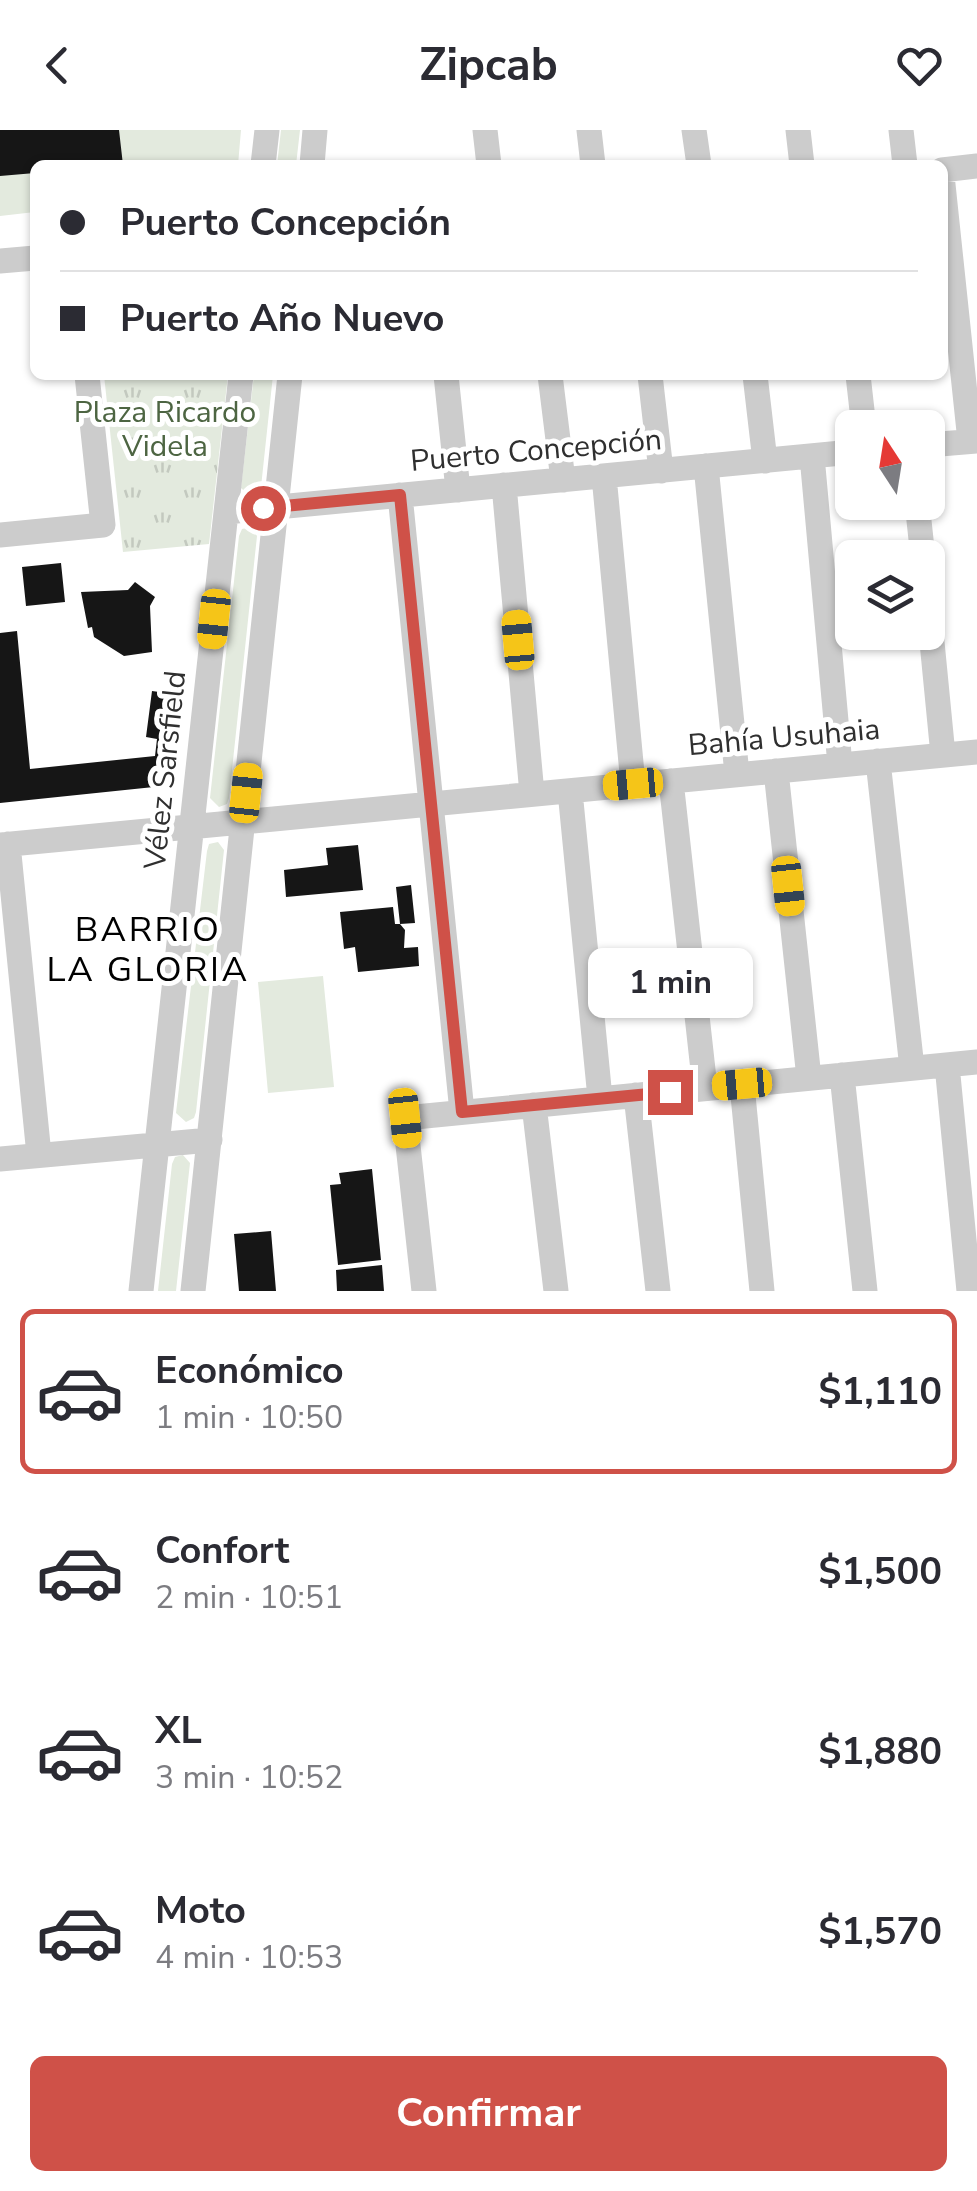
<!DOCTYPE html>
<html lang="es">
<head>
<meta charset="utf-8">
<style>
	body { margin:0; font-family:"Nunito Sans",sans-serif; background:#f7f7f7; color:#2b2b33; height:100vh; display:flex; flex-direction:column; font-size:38px; white-space:nowrap }
	* { box-sizing:border-box; margin:0 }
	p { font-size:32px; color:#7c7c81 }
	.icon { flex:none; width:55px; height:55px; fill:none; stroke:currentColor; stroke-width:2; stroke-linecap:round; stroke-linejoin:round }
	.map { position:relative; height:1161px; overflow:hidden }
	.panel { display:flex; flex-direction:column; background:#fff; flex:1 }
	.panel>* { flex:none }
	.hud { position:absolute; left:30px; top:30px; width:918px; height:220px; border-radius:15px; box-shadow:0 2px 8px #0004; display:grid; align-content:center; height:220px; padding:0 30px; background:#fff }
	.needle { width:65px; rotate:348deg }
	.buttons { position:absolute; left:835px; top:280px; display:grid; gap:20px }
	.buttons a { display:grid; place-items:center; width:110px; height:110px; border-radius:15px; background:#fff; box-shadow:0 2px 8px #0004; font-size:50px }
	.end { position:absolute; width:45px; height:45px; margin:-22px; border:12px solid #cf5148; background:#fff; box-shadow:0 0 0 5px #fff }
	.from { border-radius:50% }
	.bubble { position:absolute; height:70px; border-radius:15px; background:#fff; box-shadow:0 2px 8px #0004; font-size:32px; font-weight:700; line-height:70px; text-align:center }
	.car { position:absolute; width:30px; height:60px; margin:-30px -15px; border-radius:12px; box-shadow:0 0 8px 2px #0007; background:linear-gradient(#f5c518 24%,#345 0 40%,#f5c518 0 76%,#345 0 86%,#f5c518 0) }
	.hud b { display:flex; align-items:center; gap:35px; height:95px; font-size:38px }
	.hud b+b { border-top:2px solid #e1e1e2 }
	.hud i { width:25px; height:25px; background:#2b2b33 }
	ul { padding:18px 0 0; list-style:none }
	li { display:flex; align-items:center; gap:30px; height:165px; margin:0 20px 15px; padding:0 10px; border:5px solid transparent; border-radius:15px }
	li div { flex:1 }
	li b { display:block; font-size:38px }
	li em { font-style:normal; font-weight:700 }
	li.active { border-color:#cf5148 }
	li>.icon { width:90px; height:90px; stroke-width:1.5 }
	.button { display:flex; gap:20px; margin-top:auto; padding:20px 30px }
	.button a { flex:1; height:115px; border-radius:15px; background:#cf5148; color:#fff; font-size:40px; font-weight:700; line-height:115px; text-align:center }
	header { display:flex; justify-content:space-between; align-items:center; height:130px; padding:0 30px; background:#fff; font-size:45px; font-weight:700 }
	.map>svg:first-child { display:block }
	.grass { fill:#e3eade }
	.park { fill:url(#park-tufts) }
	.building { fill:#161616 }
	.lines { fill:none; stroke-linecap:round; stroke-linejoin:round }
	.minor { stroke:#ccc; stroke-width:25 }
	.route { stroke:#cf5148; stroke-width:12 }
	.labels { text-anchor:middle; stroke-width:10; stroke-linejoin:round; paint-order:stroke }
	.park-label { font-size:30px; fill:#4d6542; stroke:#fff }
	.street-label { font-size:30px; fill:#2f2f2f; stroke:#fff }
	.quarter-label { font-size:35px; letter-spacing:2.5px; fill:#000; stroke:#fff }
</style>
</head>
<body>
<header><svg class="icon" aria-label="back" viewBox="0 0 24 24"><path d="M15 5l-7 7 7 7"/></svg>Zipcab<svg class="icon" aria-label="heart" viewBox="0 0 24 24"><path d="M12 20l-8-8c-3-5 5-10 8-4 3-6 11-1 8 4z"/></svg></header>
<div class="map">
<svg width="977" height="1161" viewBox="0 0 977 1161">
	<defs>
		<pattern id="park-tufts" width="24" height="20" patternUnits="userSpaceOnUse" patternTransform="scale(2.5)"><rect width="24" height="20" fill="#e3eade"/><path d="M3 7l-1-3M5 7V3M7 7l1-3M15 17l-1-3M17 17v-4M19 17l1-3" fill="none" stroke="#c3c9bf"/></pattern>
	</defs>
	<rect width="100%" height="100%" fill="#fff"/>
	<path class="grass" d="M0 0H241L238 35H35V82L0 86Z
		M281 0H300L296 35H277Z
		M254 245H273L261 357 259 363 251 367 241 358Z
		M251 397 257 406 229 668 227 674 219 677 210 668 239 406 242 399Z
		M218 712 224 720 196 982 194 988 186 992 176 983 207 721 209 714Z
		M323 846 334 957 268 963 258 852Z
		M183 1025 190 1033 176 1161H158L172 1034 175 1027Z"/>
	<path class="park" d="M104 245H228L209 414 123 422Z"/>
	<path class="building" d="M0 0H119L123 35H35V43L0 46Z
		M61 433 65 472 26 476 22 437Z
		M135 452 155 467 150 476 152 522 124 526 94 507 92 497 88 498 81 462 128 460Z
		M17 501 30 639 155 626 157 609 146 607 152 561 181 565 173 655 0 673V503Z
		M358 715 363 760 286 767 284 740 328 735 326 718Z
		M411 755 415 793 400 794 405 800 404 818 418 817 419 836 358 842 355 817 344 819 340 782 393 777 395 794H400L396 757Z
		M372 1039 381 1130 338 1135 330 1055 341 1054 339 1043Z
		M271 1101 276 1161H239L234 1104Z
		M382 1135 384 1161H337L336 1140Z"/>
	<g class="lines">
		<path class="minor" d="M485 0 489 35
			M589 0 593 35
			M694 0 699 35
			M798 0 802 35
			M901 0 905 35
			M263 35 267 0
			M312 35 315 0
			M942 40 977 36
			M942 45 970 311
			M0 131 35 128
			M446 245 458 360
			M550 245 563 350
			M650 245 661 341
			M755 245 765 331
			M858 245 864 298
			M928 315 977 311
			M812 326 840 635
			M706 336 737 644
			M604 346 633 654
			M504 355 532 664
			M400 365 462 982
			M917 372 923 428
			M226 382 852 322
			M0 405 103 395 87 245
			M928 471 943 625
			M878 631 912 938
			M776 641 809 948
			M671 651 705 958
			M570 661 600 968
			M8 714 39 1025
			M0 715 977 622
			M947 935 969 1161
			M842 945 865 1161
			M742 955 762 1161
			M636 965 658 1161
			M534 975 556 1161
			M0 1029 210 1010
			M141 1161 241 245
			M193 1161 290 245
			M424 1161 405 988 977 932"/>
	</g>
	<g class="lines">
		<path class="route" d="M263 378 400 365 462 982 670 962"/>
	</g>
	<g class="labels">
		<g class="park-label">
			<text x="165" y="292">Plaza Ricardo<tspan x="165" dy="34">Videla</tspan></text>
		</g>
		<g class="street-label">
			<text transform="translate(536 320) rotate(-5)" y="10">Puerto Concepción</text>
			<text transform="translate(784 607) rotate(-5)" y="10">Bahía Usuhaia</text>
			<text transform="translate(165 640) rotate(-84)" y="10">Vélez Sarsfield</text>
		</g>
		<g class="quarter-label">
			<text x="148" y="811">BARRIO<tspan x="148" dy="40">LA GLORIA</tspan></text>
		</g>
	</g>
</svg>
<div class="buttons">
<a><svg class="needle" viewBox="-14 -14 28 28"><path d="M0-13l5 13h-10z" fill="#e53935"/><path d="M0 13l5-13h-10z" fill="#7c7c81"/></svg></a>
<a><svg class="icon" aria-label="layers" viewBox="0 0 24 24"><path d="M12 4l9 5-9 5-9-5zM3 14l9 5 9-5"/></svg></a>
</div>
<i class="end from" style="left:263px;top:378px"></i>
<i class="end" style="left:670px;top:962px"></i>
<div class="bubble" style="left:588px;top:818px;width:165px">1 min</div>
<i class="car" style="left:214px;top:489px;rotate:186deg"></i>
<i class="car" style="left:518px;top:510px;rotate:355deg"></i>
<i class="car" style="left:633px;top:654px;rotate:265deg"></i>
<i class="car" style="left:246px;top:663px;rotate:6deg"></i>
<i class="car" style="left:788px;top:756px;rotate:174deg"></i>
<i class="car" style="left:742px;top:954px;rotate:265deg"></i>
<i class="car" style="left:405px;top:988px;rotate:174deg"></i>
<div class="hud">
<b><i class="from"></i>Puerto Concepción</b>
<b><i></i>Puerto Año Nuevo</b>
</div>
</div>
<section class="panel">
<ul>
<li class="active"><svg class="icon" aria-label="car" viewBox="0 0 24 24"><path d="M5 17H2v-5l4-1 3-4h7l3 4 3 1v5h-3M9 17h6M6 11h13"/><circle cx="7" cy="17" r="2"/><circle cx="17" cy="17" r="2"/></svg><div><b>Económico</b><p>1 min · 10:50</p></div><em>$1,110</em></li>
<li><svg class="icon" aria-label="car" viewBox="0 0 24 24"><path d="M5 17H2v-5l4-1 3-4h7l3 4 3 1v5h-3M9 17h6M6 11h13"/><circle cx="7" cy="17" r="2"/><circle cx="17" cy="17" r="2"/></svg><div><b>Confort</b><p>2 min · 10:51</p></div><em>$1,500</em></li>
<li><svg class="icon" aria-label="car" viewBox="0 0 24 24"><path d="M5 17H2v-5l4-1 3-4h7l3 4 3 1v5h-3M9 17h6M6 11h13"/><circle cx="7" cy="17" r="2"/><circle cx="17" cy="17" r="2"/></svg><div><b>XL</b><p>3 min · 10:52</p></div><em>$1,880</em></li>
<li><svg class="icon" aria-label="car" viewBox="0 0 24 24"><path d="M5 17H2v-5l4-1 3-4h7l3 4 3 1v5h-3M9 17h6M6 11h13"/><circle cx="7" cy="17" r="2"/><circle cx="17" cy="17" r="2"/></svg><div><b>Moto</b><p>4 min · 10:53</p></div><em>$1,570</em></li>
</ul>
<div class="button"><a>Confirmar</a></div>
</section>
</body>
</html>
